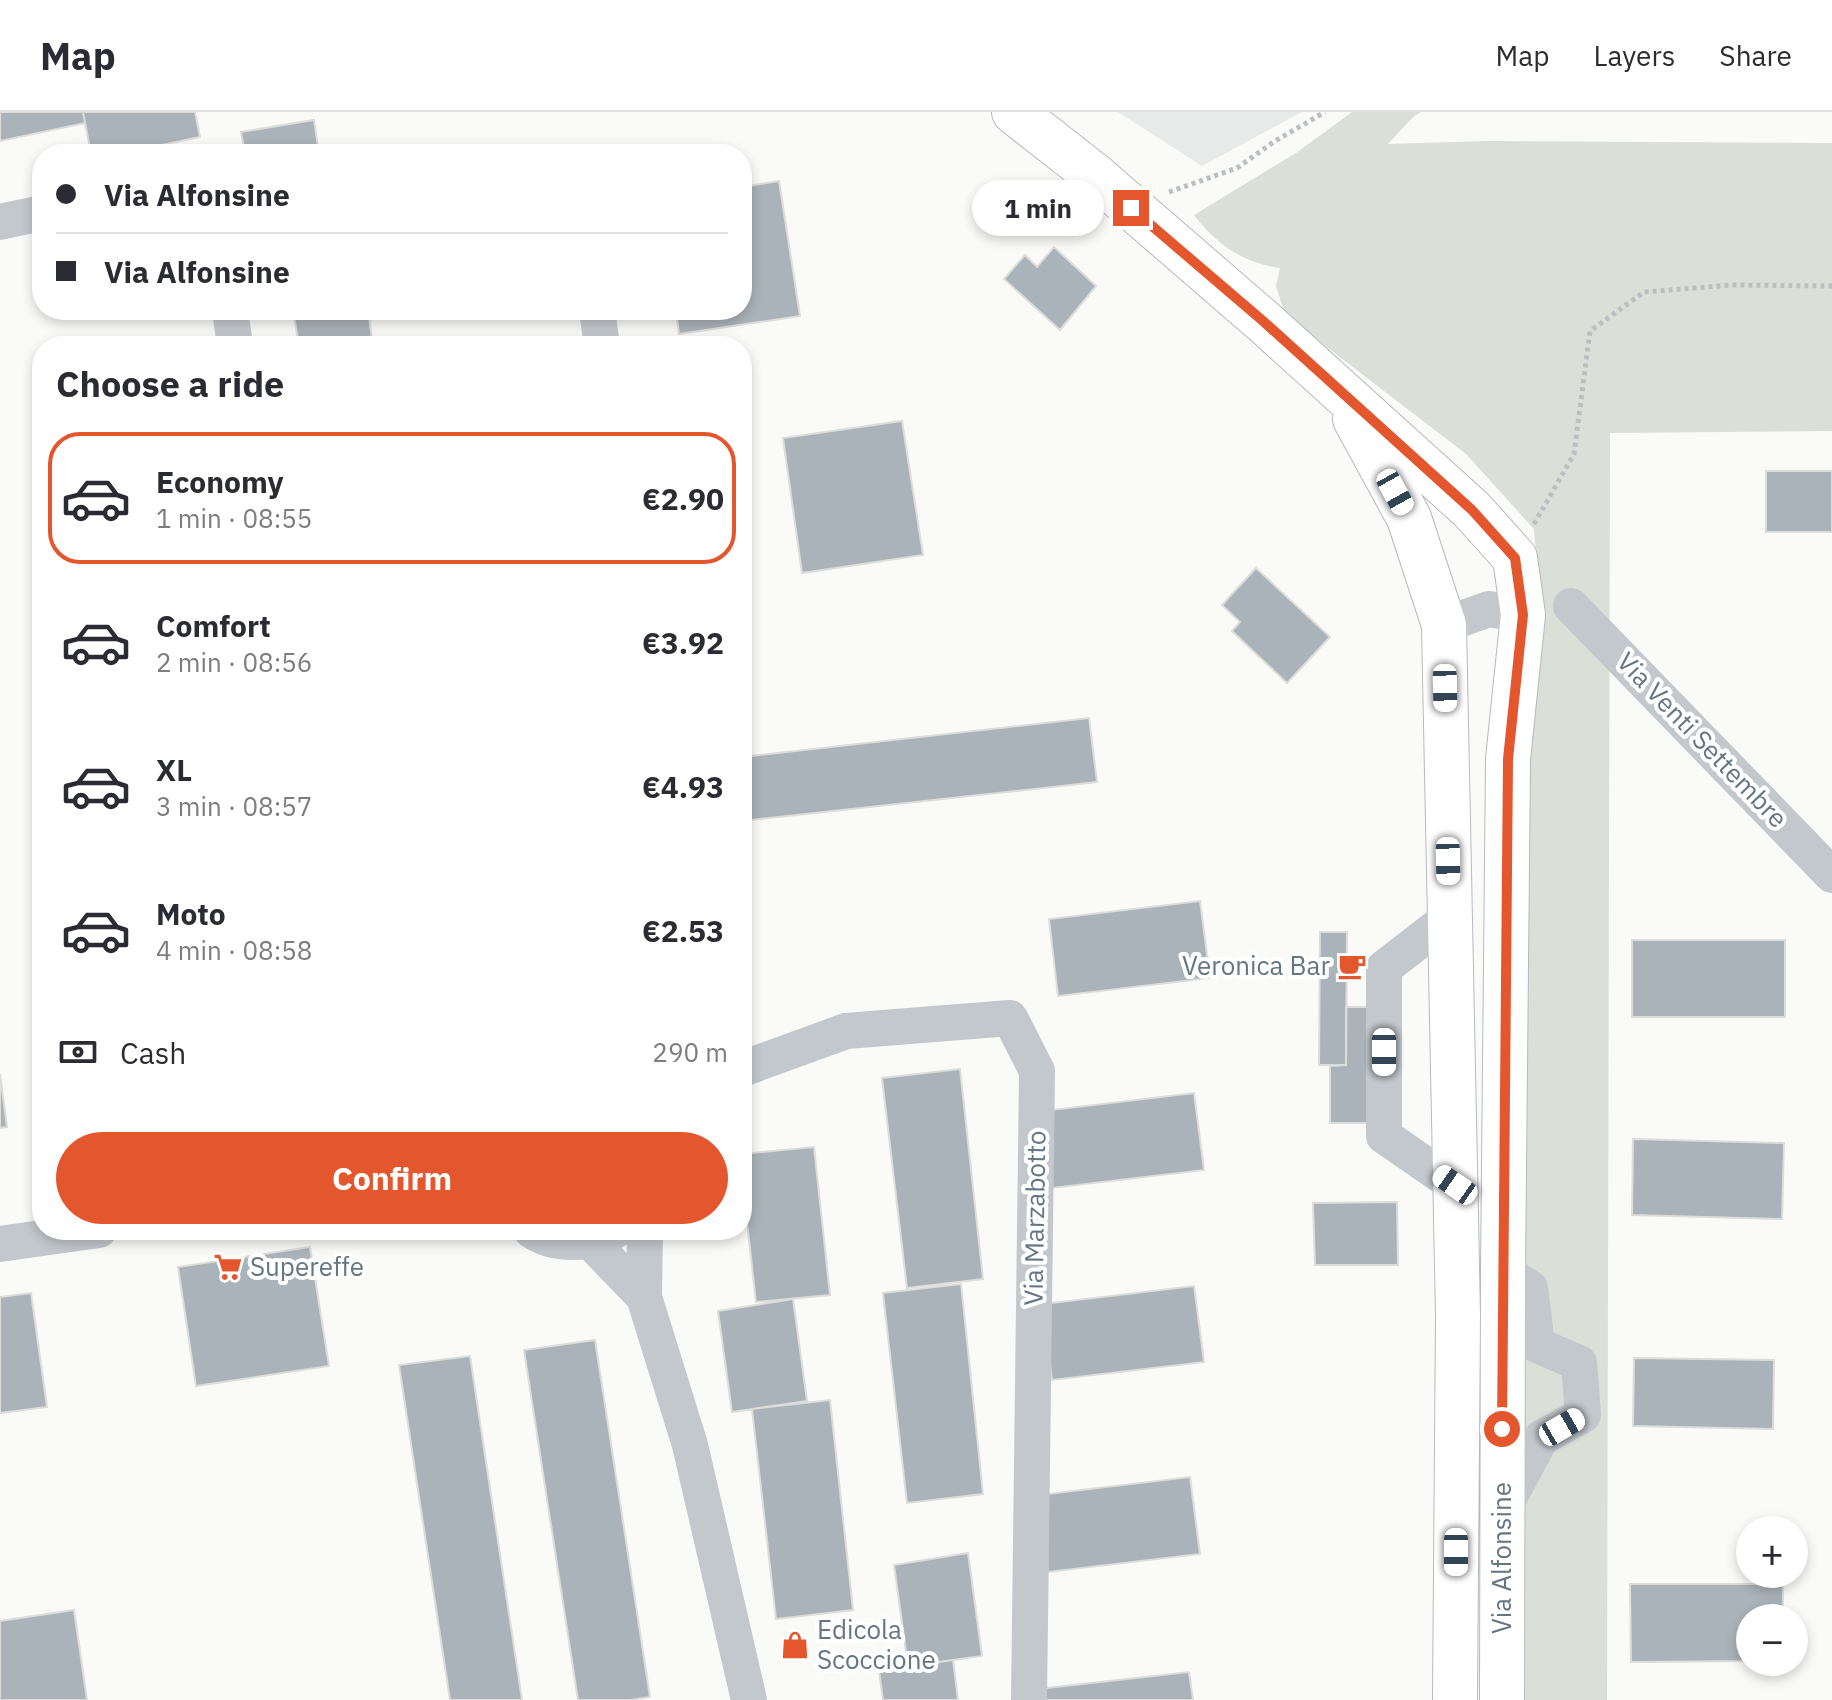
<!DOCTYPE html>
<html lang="en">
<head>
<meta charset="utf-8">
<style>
	body { margin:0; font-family:"IBM Plex Sans",sans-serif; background:#f2f2f3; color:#2b2b33; height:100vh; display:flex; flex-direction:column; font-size:30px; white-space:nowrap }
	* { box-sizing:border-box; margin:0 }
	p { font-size:26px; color:#7c7c81 }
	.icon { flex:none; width:44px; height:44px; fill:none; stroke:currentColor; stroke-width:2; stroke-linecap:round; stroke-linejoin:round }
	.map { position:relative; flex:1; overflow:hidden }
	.drawer { position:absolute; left:32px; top:224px; width:720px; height:904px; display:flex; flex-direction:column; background:#fff; border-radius:32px; box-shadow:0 4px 12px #0003 }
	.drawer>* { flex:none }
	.banner { position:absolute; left:32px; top:32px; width:720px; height:176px; border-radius:32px; box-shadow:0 4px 12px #0003; display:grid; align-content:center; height:176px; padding:0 24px; background:#fff }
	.fabs { position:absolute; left:1736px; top:1404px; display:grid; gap:16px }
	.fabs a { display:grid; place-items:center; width:72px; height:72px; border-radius:50%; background:#fff; box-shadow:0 4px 12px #0003; font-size:40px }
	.end { position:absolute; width:36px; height:36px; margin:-18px; border:10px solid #e4572e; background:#fff; box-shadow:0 0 0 4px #fff }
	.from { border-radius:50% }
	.bubble { position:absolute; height:56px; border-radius:28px; background:#fff; box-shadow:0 4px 12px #0003; font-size:26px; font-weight:800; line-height:56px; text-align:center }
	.car { position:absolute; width:24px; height:48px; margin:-24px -12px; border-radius:10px; box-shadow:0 0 6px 2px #0007; background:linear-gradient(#fff 24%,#345 0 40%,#fff 0 76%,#345 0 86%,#fff 0) }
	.banner b { display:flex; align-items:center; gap:28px; height:76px; font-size:30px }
	.banner b+b { border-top:2px solid #e1e1e2 }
	.banner i { width:20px; height:20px; background:#2b2b33 }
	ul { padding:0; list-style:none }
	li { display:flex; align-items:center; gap:24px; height:132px; margin:0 16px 12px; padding:0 8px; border:4px solid transparent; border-radius:32px }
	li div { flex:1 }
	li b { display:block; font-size:30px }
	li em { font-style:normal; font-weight:800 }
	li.on { border-color:#e4572e }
	li>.icon { width:72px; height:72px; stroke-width:1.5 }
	h2 { padding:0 24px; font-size:36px; line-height:96px }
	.pay { display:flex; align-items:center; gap:20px; height:88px; padding:0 24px; font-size:30px }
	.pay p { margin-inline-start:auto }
	.cta { display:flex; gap:16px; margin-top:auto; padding:16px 24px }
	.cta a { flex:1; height:92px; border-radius:48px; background:#e4572e; color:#fff; font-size:32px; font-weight:800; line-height:92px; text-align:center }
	header { display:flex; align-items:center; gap:48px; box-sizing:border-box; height:112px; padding:0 40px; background:#fff; border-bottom:2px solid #e1e1e2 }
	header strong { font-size:38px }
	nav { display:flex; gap:44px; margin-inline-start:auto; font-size:28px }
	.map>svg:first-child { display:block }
	.built { fill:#e8e9e9 }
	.green { fill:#dadfd7 }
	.building { fill:#aab3b9; stroke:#dcdcda; stroke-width:2 }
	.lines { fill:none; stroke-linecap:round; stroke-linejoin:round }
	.major-casing { stroke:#b5babe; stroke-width:46 }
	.path { stroke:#bbbfc2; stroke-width:5; stroke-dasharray:4 4; stroke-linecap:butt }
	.minor { stroke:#c3c8cc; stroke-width:36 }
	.major { stroke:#fff; stroke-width:44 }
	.route { stroke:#e4572e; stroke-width:10 }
	.labels { text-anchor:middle; stroke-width:8; stroke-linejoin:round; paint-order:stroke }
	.street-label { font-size:26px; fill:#657683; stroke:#fff }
	.poi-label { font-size:26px; fill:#657683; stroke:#fff; text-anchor:start }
</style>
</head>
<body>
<header>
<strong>Map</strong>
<nav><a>Map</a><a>Layers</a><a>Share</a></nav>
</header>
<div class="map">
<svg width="1832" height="1588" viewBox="0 0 1832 1588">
	<rect width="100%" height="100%" fill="#fafaf8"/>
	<path class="built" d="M1118 0H1302L1202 54Z"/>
	<path class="green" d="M1352 0H1421L1413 5 1388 32 1488 29 1832 31V319L1610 321 1607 1588H1522V682L1539 481 1534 417 1466 342 1285 203 1276 174 1280 156C1243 151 1217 133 1194 103L1296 41Z"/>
	<path class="building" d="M0 0H83L85 11 0 29Z
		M83 0H195L200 25 118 42H91Z
		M314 8 319 42H245L241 20Z
		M779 69 800 204 679 222 676 198H742V75Z
		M1054 135 1096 174 1060 218 1004 167 1025 143 1037 155Z
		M293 198H368L373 234H299Z
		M902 309 923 443 802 461 783 326Z
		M1766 359H1832V420H1766Z
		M1256 456 1330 525 1287 571 1232 519 1240 510 1222 493Z
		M1089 606 1097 670 742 709V645Z
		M1200 789 1210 866 1058 884 1049 807Z
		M1320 820H1347L1346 953H1319Z
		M1632 828H1785V905H1632Z
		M1346 895H1401V1011H1330V954L1346 953Z
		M960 957 983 1167 907 1176 882 966Z
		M0 962 7 1015 0 1016Z
		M1194 981 1204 1058 1052 1076 1043 999Z
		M1633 1027 1784 1031 1782 1107 1632 1103Z
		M814 1035 830 1183 756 1190 742 1066V1042Z
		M1397 1090 1398 1153H1315L1313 1091Z
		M310 1135 329 1254 196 1274 178 1155Z
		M961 1172 983 1382 907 1391 883 1181Z
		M1194 1174 1204 1250 1052 1268 1043 1192Z
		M31 1181 47 1295 0 1301V1185Z
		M793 1187 807 1289 732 1300 718 1199Z
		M595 1228 650 1585 630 1588H578L524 1238Z
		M470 1244 522 1588H450L399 1253Z
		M1634 1246 1774 1248 1773 1317 1633 1314Z
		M830 1288 853 1498 776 1507 752 1297Z
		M1190 1365 1200 1442 1048 1460 1039 1383Z
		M968 1441 982 1544 908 1554 894 1453Z
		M1630 1472H1783V1506H1750V1549L1631 1550Z
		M74 1498 87 1588H0V1509Z
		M953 1548 958 1588H883L879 1559Z
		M1189 1560 1193 1588H1039L1038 1577Z"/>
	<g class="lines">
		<defs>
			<path id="major" d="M1014 0 1093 62 1263 209 1472 398 1515 446 1523 503 1508 647 1503 1159 1502 1588
				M1355 307 1409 406 1444 513 1458 1203 1455 1588"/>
		</defs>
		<use href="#major" class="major-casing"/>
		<path class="path" d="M1169 80 1237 56 1275 29 1325 0
			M1534 412 1574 342 1590 219 1644 180 1732 173 1832 174"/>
		<path class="minor" d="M0 110 42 101
			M230 198 235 234
			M597 198 602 234
			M1571 494 1832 763
			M1444 513 1489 497 1523 503
			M1450 805 1384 856V1024L1455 1073
			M742 957 846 919 1010 906 1037 959 1029 1588
			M531 1118C555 1135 592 1133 616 1118
			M645 1118 644 1185 690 1333 749 1588
			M590 1129 644 1185
			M0 1132 99 1118
			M1502 1399 1541 1326 1583 1303 1579 1251 1537 1233 1530 1176 1503 1159"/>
		<use href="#major" class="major"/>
	</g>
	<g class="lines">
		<path class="route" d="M1131 96 1263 209 1472 398 1515 446 1523 503 1508 647 1502 1317"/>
	</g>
	<defs>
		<symbol id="cafe-bare" viewBox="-9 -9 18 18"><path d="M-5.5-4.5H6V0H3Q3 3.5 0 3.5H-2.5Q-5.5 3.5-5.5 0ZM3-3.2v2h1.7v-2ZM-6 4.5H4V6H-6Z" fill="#e4572e" stroke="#fff" stroke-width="2.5" paint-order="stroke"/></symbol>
		<symbol id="supermarket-bare" viewBox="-9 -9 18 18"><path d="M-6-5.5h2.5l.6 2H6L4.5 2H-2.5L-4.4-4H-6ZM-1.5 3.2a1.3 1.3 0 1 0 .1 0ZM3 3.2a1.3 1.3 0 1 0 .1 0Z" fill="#e4572e" stroke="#fff" stroke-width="2.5" paint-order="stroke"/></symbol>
		<symbol id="shop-bare" viewBox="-9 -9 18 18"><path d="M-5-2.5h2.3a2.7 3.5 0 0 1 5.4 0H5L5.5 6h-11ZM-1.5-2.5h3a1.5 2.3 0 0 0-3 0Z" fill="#e4572e" stroke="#fff" stroke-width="2.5" paint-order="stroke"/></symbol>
	</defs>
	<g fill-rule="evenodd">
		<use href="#cafe-bare" x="1332" y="834" width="40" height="40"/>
		<use href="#supermarket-bare" x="208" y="1135" width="40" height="40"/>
		<use href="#shop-bare" x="775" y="1513" width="40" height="40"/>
	</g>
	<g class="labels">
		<g class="street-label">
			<text transform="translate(1702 628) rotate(46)" y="9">Via Venti Settembre</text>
			<text transform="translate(1035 1106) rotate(-89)" y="9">Via Marzabotto</text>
			<text transform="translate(1502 1446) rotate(-90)" y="9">Via Alfonsine</text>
		</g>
		<g class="poi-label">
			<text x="1330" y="863" text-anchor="end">Veronica Bar</text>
			<text x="250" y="1164">Supereffe</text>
			<text x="817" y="1527">Edicola<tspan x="817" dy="30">Scoccione</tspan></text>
		</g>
	</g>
</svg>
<div class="fabs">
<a>+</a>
<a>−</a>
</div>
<i class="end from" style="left:1502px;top:1317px"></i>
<i class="end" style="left:1131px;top:96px"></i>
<div class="bubble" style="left:972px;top:68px;width:132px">1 min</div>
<i class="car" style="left:1395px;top:380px;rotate:151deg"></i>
<i class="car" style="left:1445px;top:576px;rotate:179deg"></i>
<i class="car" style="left:1448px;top:749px;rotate:179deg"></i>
<i class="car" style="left:1384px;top:940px;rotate:180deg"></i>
<i class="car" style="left:1455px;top:1073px;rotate:305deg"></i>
<i class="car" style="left:1562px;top:1315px;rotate:60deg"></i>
<i class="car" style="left:1456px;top:1440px;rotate:180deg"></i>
<div class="banner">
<b><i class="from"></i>Via Alfonsine</b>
<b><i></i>Via Alfonsine</b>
</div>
<section class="drawer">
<h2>Choose a ride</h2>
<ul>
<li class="on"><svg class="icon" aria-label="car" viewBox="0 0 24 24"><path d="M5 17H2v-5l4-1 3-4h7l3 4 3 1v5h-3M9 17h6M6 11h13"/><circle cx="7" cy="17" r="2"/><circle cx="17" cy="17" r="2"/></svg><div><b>Economy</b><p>1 min · 08:55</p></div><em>€2.90</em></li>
<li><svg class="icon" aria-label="car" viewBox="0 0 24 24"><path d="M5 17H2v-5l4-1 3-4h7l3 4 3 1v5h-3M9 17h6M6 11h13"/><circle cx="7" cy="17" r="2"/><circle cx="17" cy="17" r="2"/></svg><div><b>Comfort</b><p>2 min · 08:56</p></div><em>€3.92</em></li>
<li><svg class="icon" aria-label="car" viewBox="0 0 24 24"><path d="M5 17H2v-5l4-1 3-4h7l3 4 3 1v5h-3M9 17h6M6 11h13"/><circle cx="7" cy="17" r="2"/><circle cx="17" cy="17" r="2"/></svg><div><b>XL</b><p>3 min · 08:57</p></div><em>€4.93</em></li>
<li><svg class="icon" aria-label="car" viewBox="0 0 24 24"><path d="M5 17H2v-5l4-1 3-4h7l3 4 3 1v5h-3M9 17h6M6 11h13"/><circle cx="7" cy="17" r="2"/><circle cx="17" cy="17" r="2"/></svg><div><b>Moto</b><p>4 min · 08:58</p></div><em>€2.53</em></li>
</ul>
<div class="pay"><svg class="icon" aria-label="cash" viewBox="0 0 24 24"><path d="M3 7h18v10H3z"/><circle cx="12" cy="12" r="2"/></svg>Cash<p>290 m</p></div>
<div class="cta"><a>Confirm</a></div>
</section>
</div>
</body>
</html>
